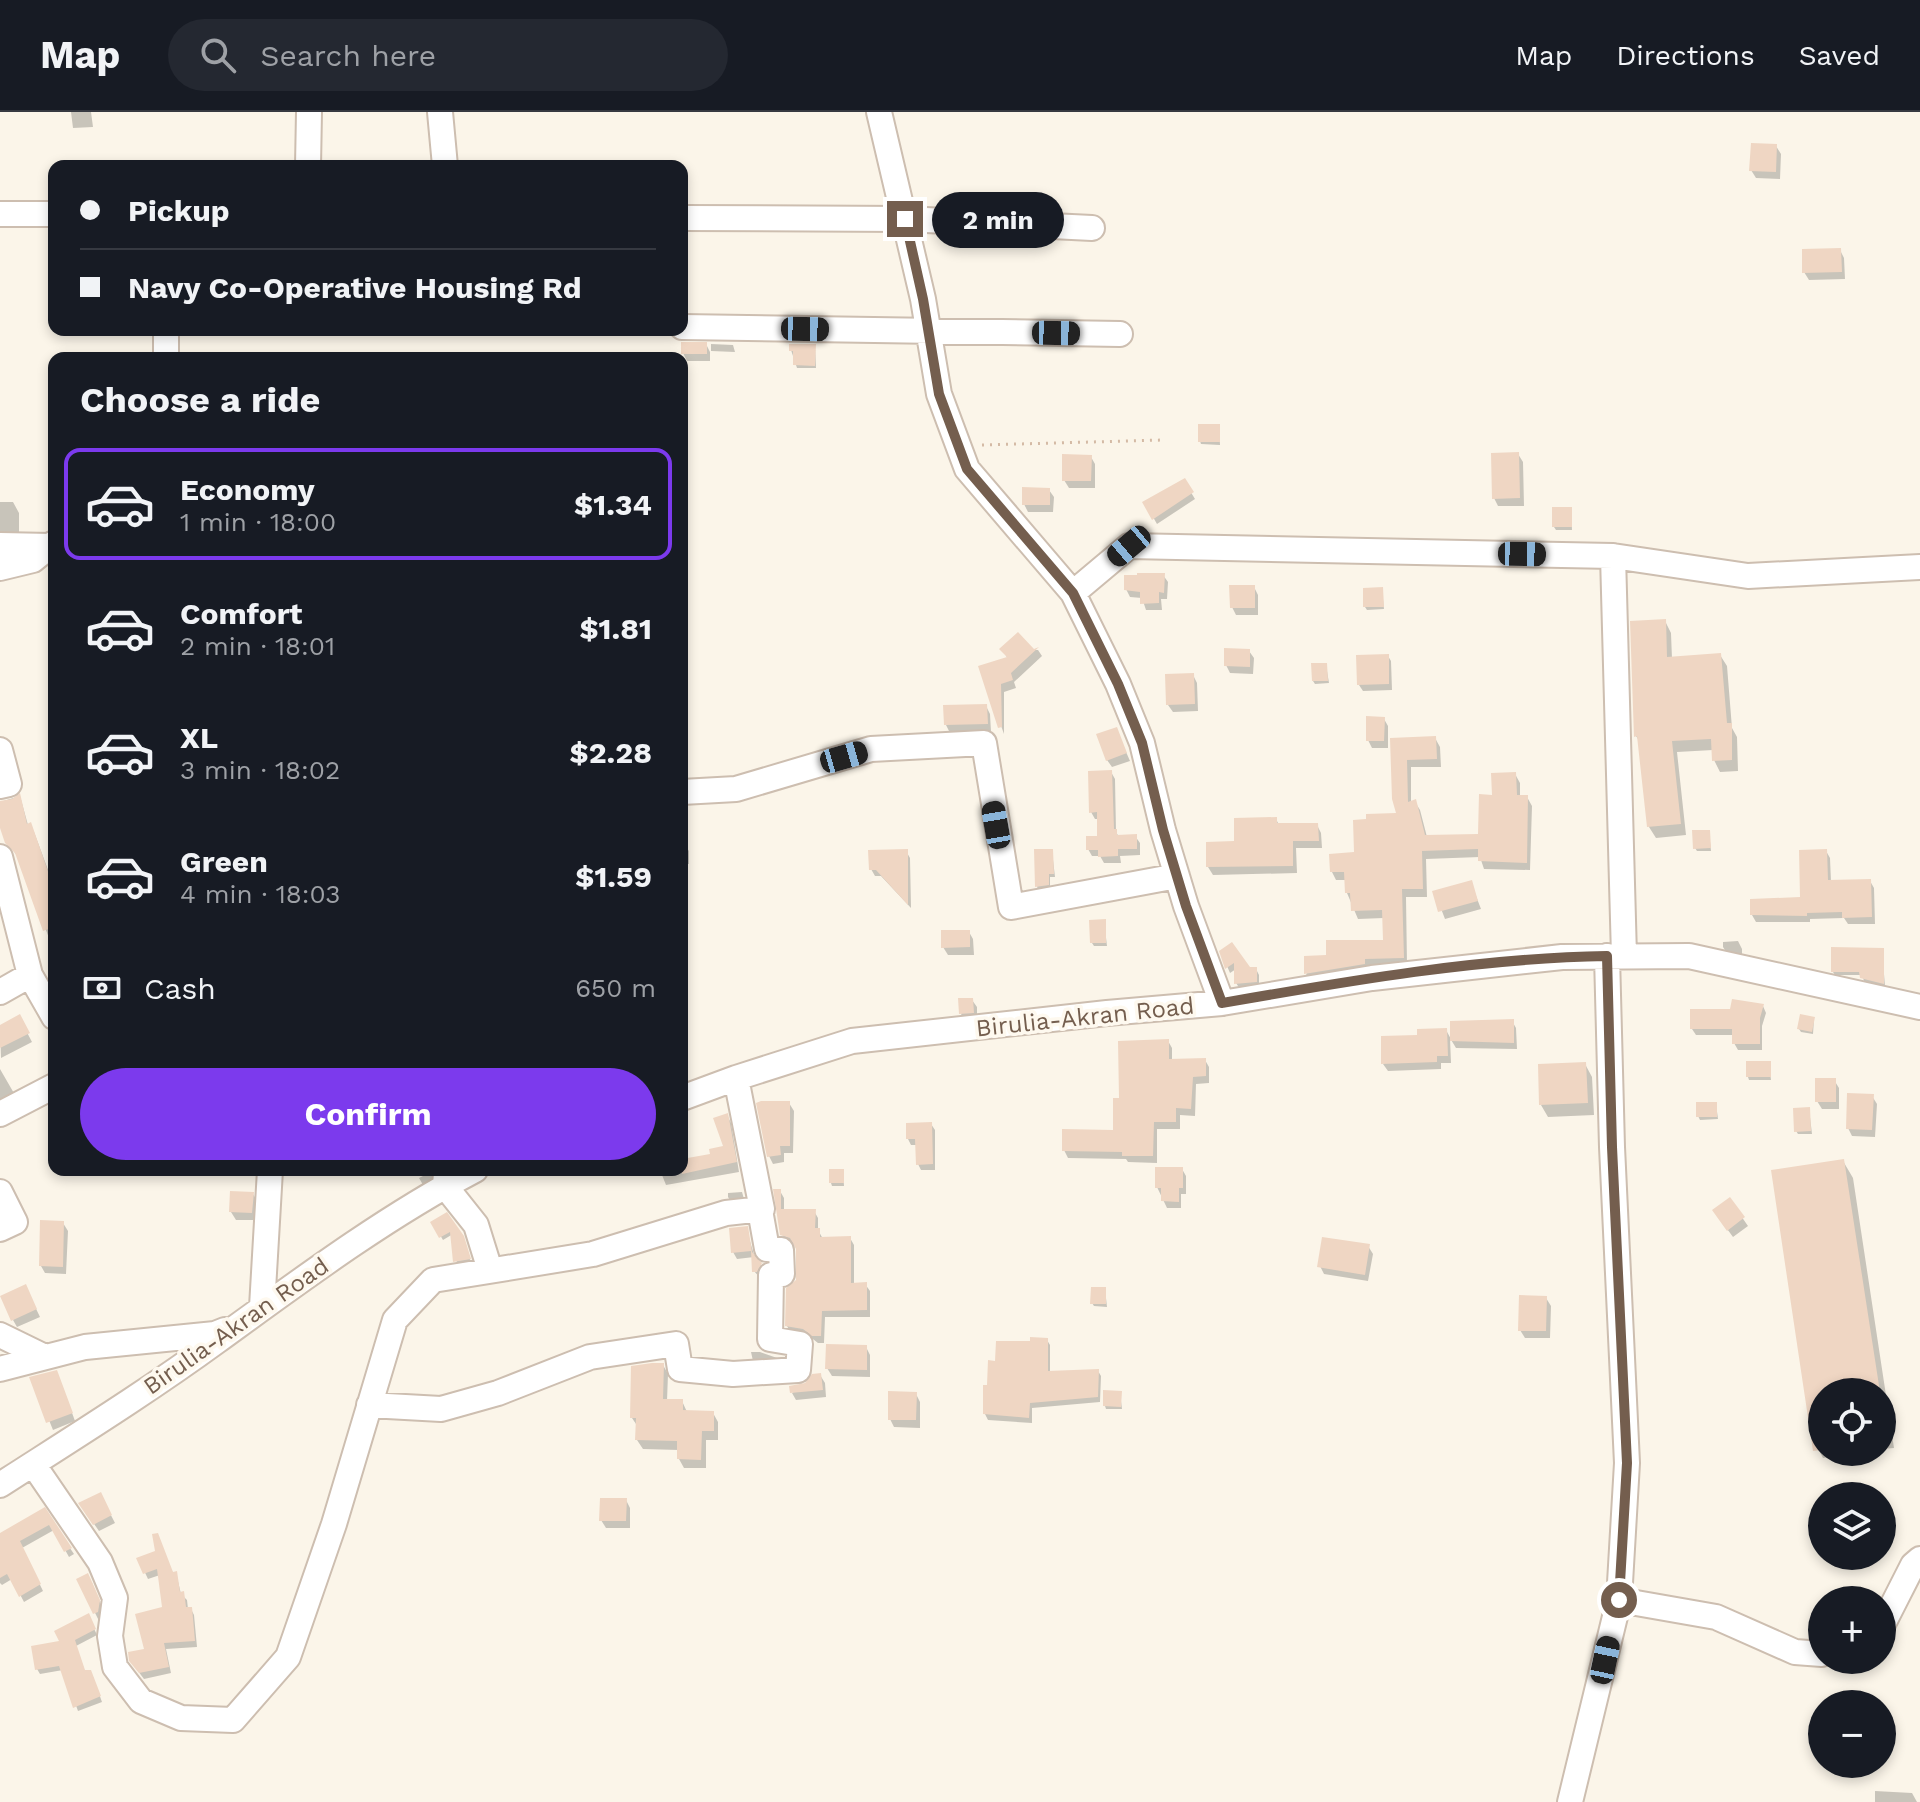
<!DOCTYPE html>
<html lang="en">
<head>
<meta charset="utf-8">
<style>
	body { margin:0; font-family:"Work Sans",sans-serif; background:#242831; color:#f1f3f6; height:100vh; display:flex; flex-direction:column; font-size:30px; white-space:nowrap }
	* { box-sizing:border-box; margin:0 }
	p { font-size:26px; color:#9ea1a6 }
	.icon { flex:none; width:44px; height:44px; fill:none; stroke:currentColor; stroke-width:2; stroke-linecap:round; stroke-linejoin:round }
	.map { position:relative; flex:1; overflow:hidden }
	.panel { position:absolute; left:48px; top:240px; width:640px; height:824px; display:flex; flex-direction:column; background:#171b24; border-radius:16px; box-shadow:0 4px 12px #0003 }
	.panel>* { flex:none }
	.top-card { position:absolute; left:48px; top:48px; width:640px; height:176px; border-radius:16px; box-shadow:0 4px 12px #0003; display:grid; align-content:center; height:176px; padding:0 32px; background:#171b24 }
	.controls { position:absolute; left:1808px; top:1266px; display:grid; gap:16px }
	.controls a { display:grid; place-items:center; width:88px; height:88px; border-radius:50%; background:#171b24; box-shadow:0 4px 12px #0003; font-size:40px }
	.end { position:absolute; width:36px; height:36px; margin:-18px; border:10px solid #745e4e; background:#fff; box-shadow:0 0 0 4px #fff }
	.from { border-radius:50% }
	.bubble { position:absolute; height:56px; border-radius:28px; background:#171b24; box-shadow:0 4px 12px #0003; font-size:26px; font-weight:700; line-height:56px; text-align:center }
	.car { position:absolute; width:24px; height:48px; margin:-24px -12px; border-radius:10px; box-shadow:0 0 6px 2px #0007; background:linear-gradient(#222 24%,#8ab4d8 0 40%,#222 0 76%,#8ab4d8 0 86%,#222 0) }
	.top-card b { display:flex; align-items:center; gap:28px; height:76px; font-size:30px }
	.top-card b+b { border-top:2px solid #363941 }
	.top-card i { width:20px; height:20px; background:#f1f3f6 }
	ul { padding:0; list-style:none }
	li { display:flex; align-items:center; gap:24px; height:112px; margin:0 16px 12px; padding:0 16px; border:4px solid transparent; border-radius:16px }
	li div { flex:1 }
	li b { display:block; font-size:30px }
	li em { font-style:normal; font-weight:700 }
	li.active { border-color:#7c3aed }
	li>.icon { width:72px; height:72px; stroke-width:1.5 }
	h2 { padding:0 32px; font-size:36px; line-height:96px }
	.pay { display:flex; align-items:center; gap:20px; height:88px; padding:0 32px; font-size:30px }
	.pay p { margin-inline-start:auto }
	.cta { display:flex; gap:16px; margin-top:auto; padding:16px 32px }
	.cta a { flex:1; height:92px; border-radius:48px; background:#7c3aed; color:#fff; font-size:32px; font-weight:700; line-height:92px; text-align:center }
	header { display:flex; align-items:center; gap:48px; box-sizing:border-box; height:112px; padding:0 40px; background:#171b24; border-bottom:2px solid #363941 }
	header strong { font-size:38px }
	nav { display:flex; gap:44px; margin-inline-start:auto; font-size:28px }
	.search { width:560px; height:72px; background:#242831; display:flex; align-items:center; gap:20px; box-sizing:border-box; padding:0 28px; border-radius:44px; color:#9ea1a6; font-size:30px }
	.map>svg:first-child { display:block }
	.shadow { fill:#0003 }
	.building { fill:#efd6c3 }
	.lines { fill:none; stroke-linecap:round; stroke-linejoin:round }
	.minor-casing { stroke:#cdbeb0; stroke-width:28 }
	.path { stroke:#d4baa5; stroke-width:3; stroke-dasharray:2 6; stroke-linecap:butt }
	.minor { stroke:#fff; stroke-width:24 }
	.route { stroke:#745e4e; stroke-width:10 }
	.labels { text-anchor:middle; stroke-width:7; stroke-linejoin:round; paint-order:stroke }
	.street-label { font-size:24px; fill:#745e4e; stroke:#fef9ef }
</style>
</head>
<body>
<header>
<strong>Map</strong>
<div class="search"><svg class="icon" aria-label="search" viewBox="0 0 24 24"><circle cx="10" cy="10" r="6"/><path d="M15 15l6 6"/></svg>Search here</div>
<nav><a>Map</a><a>Directions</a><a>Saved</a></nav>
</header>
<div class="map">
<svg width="1920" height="1690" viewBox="0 0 1920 1690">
	<rect width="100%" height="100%" fill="#fbf5e9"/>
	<path class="shadow" d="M71 0H91L93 15 73 16Z
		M1776 34 1781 42 1780 67 1756 66 1751 58Z
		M1840 138 1844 146 1845 167 1809 168 1804 160Z
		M706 232 710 240V249H687L683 241Z
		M711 232 733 233 735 240 711 239Z
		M815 234 816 256H797L791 238Z
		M1219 314 1220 333 1201 332 1200 329Z
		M1518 342 1523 350 1524 394H1498L1494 386Z
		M1091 345 1095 352V376H1069L1064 368Z
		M1184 369 1195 387 1157 412 1145 391Z
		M1049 378 1054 385 1053 400H1028L1024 392Z
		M0 390H13L19 401V423H0Z
		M1571 397 1572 418H1556L1554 415Z
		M1163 463 1168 470 1167 487H1161L1162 498H1146L1142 486 1130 485 1126 477Z
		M1254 475 1258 483V503H1236L1232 495Z
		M1382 477 1384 497 1367 498 1365 495Z
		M1665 509 1671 521 1672 547 1720 543 1727 554 1732 616 1737 625 1738 659 1720 660 1714 648 1713 638 1677 640 1686 723 1656 726 1649 715 1640 630 1636 624Z
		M1002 537 1038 538 1042 544 1014 570 1016 576 1004 580V622L980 555 1008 547Z
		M1249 539 1254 546 1253 562 1230 561 1226 553Z
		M1388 544 1391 549 1392 578 1363 579 1359 573Z
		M1326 553 1329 571 1315 572 1313 569Z
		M1193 563 1197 571 1198 599 1173 600 1168 593Z
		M986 594 990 602 991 620 950 621 946 613Z
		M1384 607 1388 614V636H1372L1368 628Z
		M1116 617 1130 649 1112 655 1107 648Z
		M1435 626 1440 635 1441 655H1411V691L1415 690 1420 698 1427 725 1480 724 1494 685 1515 662 1520 671V685H1527L1532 694 1530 758 1484 757 1480 745 1426 747 1427 785H1406L1407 853 1311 870 1306 862 1328 845 1385 830 1384 806 1358 807 1347 781 1346 768H1336L1332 760 1398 703 1392 628Z
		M1111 660 1115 667 1116 720 1119 725 1135 724 1140 731V743L1120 744 1121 751H1104L1100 744H1092L1088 737 1099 726V707H1095L1091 700Z
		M20 684 28 713 34 720 54 774V824L49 826 18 745 7 730 0 706V690Z
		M1276 707 1279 713H1317L1321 721 1322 736H1296L1297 761 1213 763 1208 755 1236 731Z
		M1709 720 1711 739H1697L1695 736Z
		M682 736H687L689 739V752H682Z
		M906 739 910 746 911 796 881 764H875L871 757Z
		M1052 739 1055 765H1050V776L1039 778 1037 775Z
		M1826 739 1830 746 1831 770 1870 769 1874 776 1875 812H1848L1844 806 1810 807V810H1756L1752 803 1802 787Z
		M1471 771 1481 797 1445 807 1435 781Z
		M1104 809 1107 834H1094L1092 831Z
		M969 820 973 827 974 843H948L943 835Z
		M1738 829 1742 837V846L1728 843 1723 835V830Z
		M1882 838 1885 874 1864 869 1862 863H1835L1833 860Z
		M1221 840 1249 857H1256L1259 863V875L1240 877 1236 871V857L1230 861Z
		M972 888 977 895V908L965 909 961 902Z
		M1763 894 1766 901 1762 914V938H1738L1734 931V923H1696L1692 917 1732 899Z
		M19 905 32 930 1 946 0 915Z
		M1814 907 1813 922 1801 920 1799 917Z
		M1512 909 1516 916 1517 937 1456 936 1450 926 1451 951H1441V957L1388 959 1383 952 1419 925 1446 918 1452 929Z
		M1168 929 1172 936V949L1205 948 1209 955V971L1196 972 1195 1004 1180 1003V1017H1157V1051L1128 1050 1126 1047 1068 1046 1064 1038 1116 1020 1121 988Z
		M1769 951 1771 968H1749L1748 965Z
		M1585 952 1592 965 1594 1003 1548 1005 1541 993Z
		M0 957 15 983 0 992Z
		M1834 968 1839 976V997H1822L1817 989Z
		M1872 984 1877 992 1875 1025 1852 1024 1848 1016Z
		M789 991 794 999 793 1041H784V1050L773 1052 769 1044Z
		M1716 992 1718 1007 1700 1008 1698 1004Z
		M1809 997 1812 1022H1798L1796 1019Z
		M727 1003 731 1011 739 1060 666 1073 660 1058H682V1049L712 1043 726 1036Z
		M931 1012 935 1018V1058H921L918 1052V1033H911L908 1027Z
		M1843 1049 1853 1066 1894 1336 1882 1337V1280H1822V1340H1864L1823 1346 1814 1329Z
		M1182 1057 1186 1064V1082H1181V1096H1167L1157 1075Z
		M843 1059 844 1074H832L831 1071Z
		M431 1060 435 1067 426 1078 419 1066Z
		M780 1079 784 1086V1099H814L818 1106V1118L823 1127 850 1126 854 1133V1173L865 1172 870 1179V1205H825L824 1231H818L809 1224 791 1221 787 1214 798 1169V1137L796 1132 786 1130 782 1122Z
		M742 1080 744 1087 730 1088 728 1085V1081Z
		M253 1082 257 1089 256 1108H236L231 1100Z
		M1730 1088 1748 1114 1733 1125 1719 1106Z
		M446 1103 463 1130 471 1150 457 1152 453 1122 443 1128 433 1111Z
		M63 1111 68 1119 66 1162 45 1161 41 1154Z
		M746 1116 755 1146 765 1159 760 1166 754 1159V1145L737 1147 733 1140Z
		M1368 1134 1373 1142 1368 1169 1324 1162 1320 1154Z
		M1105 1177 1107 1195 1094 1194 1092 1191Z
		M29 1182 40 1205 17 1215 13 1208Z
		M1546 1186 1551 1194 1550 1226H1525L1520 1218Z
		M1047 1228 1050 1233V1261L1098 1259 1101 1264 1100 1290 1032 1296V1311L988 1308 985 1302 989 1275 997 1251 1032 1231Z
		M866 1235 870 1243V1265L832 1264 827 1256Z
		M751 1240H760L780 1247 753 1249Z
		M663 1253 668 1262 667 1289H682L687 1300 713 1301 718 1310V1328H706V1356H684L679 1347V1338L643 1337 637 1328 638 1315 632 1306Z
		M820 1263 825 1271 826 1285 796 1288 792 1281Z
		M32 1266 60 1268 75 1309 53 1318Z
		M1120 1281 1122 1297H1106L1105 1294Z
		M916 1282 920 1290V1316L894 1315 890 1307Z
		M100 1382 115 1411 99 1419 85 1399Z
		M626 1388 630 1396V1416H606L601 1408Z
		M44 1398 74 1442 69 1445 54 1418 22 1436 43 1479 24 1490 12 1467 2 1473 0 1471V1423Z
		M139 1448 176 1461 181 1482 187 1488 188 1497H191L194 1503 197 1535 166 1537 171 1561 144 1567 135 1555 146 1538 164 1497 160 1463 148 1467Z
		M79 1468 92 1471 103 1498 102 1508 99 1509Z
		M90 1508 97 1523 76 1534 85 1560 93 1565 102 1590 78 1599 63 1558 40 1562 37 1557 62 1530Z
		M1875 1679 1912 1681 1917 1690H1875Z"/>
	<path class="building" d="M1751 31 1777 32 1776 60 1749 59Z
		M1841 136 1842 160 1802 161V137Z
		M681 230H707V242H681Z
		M789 232H816L815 254 793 253V239H789Z
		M1198 312H1220V330H1198Z
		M1519 340 1520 386 1492 387 1491 341Z
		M1062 342 1092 343 1091 369H1062Z
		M1185 366 1194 380 1152 408 1142 390Z
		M1022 375 1050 376V393H1022Z
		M1552 395H1572V415H1552Z
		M1137 461H1165L1164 481 1159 480V491L1140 492V480L1124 478V463H1137Z
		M1229 473H1255V496H1230Z
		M1383 475 1384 495H1363V476Z
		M1666 507 1667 545 1721 541 1727 611H1732V648L1712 649 1711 627 1672 629 1681 712 1647 715 1637 624 1634 625 1630 509Z
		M1018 520 1034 537 1039 535 1011 561 1013 568 1001 572 1002 615 998 616 978 554 1007 545 999 537Z
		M1224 536 1250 537V555L1224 554Z
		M1389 542V572L1357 573 1356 543Z
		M1311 551H1327L1328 569H1312Z
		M1194 561 1195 592 1166 593 1165 562Z
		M987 592 988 612 944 613 943 593Z
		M1366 604 1385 605 1384 629H1366Z
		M1117 615 1127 641 1106 649 1096 622Z
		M1436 624 1437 647 1407 648 1408 690 1416 687 1425 723 1478 722 1479 682 1492 683 1491 661 1516 660 1517 683H1528L1527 751 1478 749V737L1422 739 1423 777H1402L1404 846 1365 847V852L1304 862V844L1326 843V828H1383L1382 798 1351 799 1350 781H1345L1344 760H1330L1329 742 1354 740 1353 708 1366 707V702L1396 701 1392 687 1390 626Z
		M1112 658 1114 717H1117V723L1137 722V737H1118V744L1098 745V738H1086V724H1097V700L1089 701 1088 659Z
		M20 681 27 712 31 710 54 777V815L43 819 15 741 5 731 0 716V689L12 687Z
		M1277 705V711H1318L1319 729H1293V754L1206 755V730L1234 729V706Z
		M1692 718H1710L1711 736 1693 737Z
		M908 737V793L876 758H869L868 738Z
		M1034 737H1053L1054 762H1049V773L1035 775Z
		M1827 737 1828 768 1871 767 1872 805 1842 806V800L1807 801V804L1750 803V787L1800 785 1799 738Z
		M1472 768 1478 789 1438 800 1432 779Z
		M1106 807V831H1090L1089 808Z
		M941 818H970V835L941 836Z
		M1232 830 1250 855H1257V870L1234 872V851L1225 857 1219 839Z
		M1831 835 1884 836V872L1860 866 1859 860H1831Z
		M958 886H973L974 901 959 902Z
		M1732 887 1764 892 1760 906V932H1732V917H1690V897H1730Z
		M20 902 30 921 0 936V913Z
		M1800 902 1815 905 1812 920 1797 917Z
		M1514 907V931L1450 929V909Z
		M1447 916 1448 944H1437V950L1381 952V924L1417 923V917Z
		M1169 927V947L1206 946V964L1193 965 1191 997 1176 996V1010H1154L1153 1044H1122V1040L1062 1039V1017L1113 1018V986H1119L1118 929Z
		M1746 949H1771V965H1746Z
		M1586 950 1588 991 1539 993 1538 952Z
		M1815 966H1836V990H1815Z
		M1847 981 1874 982 1872 1018 1846 1017Z
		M761 989H790V1034H780L781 1043 767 1045 756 991Z
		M1696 990H1717V1005H1696Z
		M1810 995 1811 1019 1794 1020 1793 996Z
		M728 1001 737 1050 682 1062V1047L710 1042 709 1037 723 1034 713 1006Z
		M932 1010 933 1052 916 1053 915 1027H906V1011Z
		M1844 1047 1880 1280H1822V1338L1813 1339 1771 1058Z
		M1155 1055H1183V1076H1179V1090L1161 1089V1076H1155Z
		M829 1057H844V1071H829Z
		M773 1077H781V1097H816L815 1116H820V1125L851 1124V1171L867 1170V1198L822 1199 821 1224H812L803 1217 785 1214 786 1176 796 1168V1137L790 1126 780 1123Z
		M230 1079 254 1080 252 1101 229 1100Z
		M1730 1085 1745 1105 1727 1119 1712 1098Z
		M447 1100 464 1124 471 1147 453 1150 450 1120 439 1126 430 1110Z
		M40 1108 64 1109 63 1155 39 1154Z
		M748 1114 752 1140 762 1151 757 1160H752L751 1139 731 1141 729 1116Z
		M1322 1125 1370 1132 1365 1163 1317 1155Z
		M26 1172 37 1197 11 1209 0 1184Z
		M1091 1175H1106V1192H1090Z
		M1519 1183 1547 1184 1546 1219H1518Z
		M1030 1225 1048 1226V1259L1099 1257 1098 1285 1030 1291 1029 1306 983 1302V1273H987L988 1248 995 1249 996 1229H1030Z
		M826 1232 867 1233V1258L825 1257Z
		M652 1251H664L663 1287H683V1298L714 1299V1319H702L701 1348 677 1347V1329L635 1328 636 1306H630L631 1254Z
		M57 1258 73 1301 46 1311 29 1265Z
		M821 1261 823 1278 790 1281 789 1274 805 1271 812 1262Z
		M1103 1278 1122 1279 1121 1295 1103 1294Z
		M888 1279 917 1280 916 1308H888Z
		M101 1380 112 1403 93 1413 78 1391Z
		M600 1386H627L626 1409H599Z
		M45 1395 72 1436 64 1440 49 1413 20 1429 41 1472 19 1485 7 1462 0 1466V1421Z
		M158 1421 173 1460 177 1459 180 1480 184 1479 186 1495H192L195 1529 164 1531 169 1555 139 1561 129 1549 128 1540 144 1537 135 1502 162 1495 157 1457 143 1462 136 1446 155 1439 152 1422Z
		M88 1461 100 1488 98 1500 93 1502 76 1467Z
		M89 1501 96 1517 75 1528 85 1558H91L101 1584 73 1596 59 1554 35 1558 31 1534 59 1529 54 1519Z"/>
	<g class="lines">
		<defs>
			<path id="minor" d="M440 0 445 54
				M879 0 923 187 939 282 967 357 1073 481 1118 572 1142 631 1163 718 1186 794 1222 891
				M308 54 309 0
				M0 102H54
				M682 106 905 107 1092 116
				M682 215 1120 222
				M166 246V218
				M0 433 51 434
				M1613 444 1748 464 1920 455
				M0 456 33 448 54 431
				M1073 481 1129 434 1613 444 1624 844
				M0 638 9 672 0 674
				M682 680 736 677 871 637 984 631 1011 795 1177 764
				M0 745 30 863
				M0 880 30 863 54 905
				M682 986 736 966 852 929 1107 901 1222 891 1372 866 1562 845 1689 844 1920 895
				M0 1002 54 974
				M446 1061 445 1074 476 1113 490 1158
				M0 1080 15 1110 0 1117
				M262 1195 270 1058
				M0 1223 45 1245
				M0 1257 85 1235 215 1222 225 1218
				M369 1293 441 1297 498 1281 590 1245 676 1232 680 1257 733 1262 798 1258 800 1232 770 1227 771 1163 782 1162 781 1138 767 1137 760 1098
				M33 1352 100 1450 115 1486 110 1524 115 1555 141 1589 181 1606 233 1608 288 1545 334 1412 395 1208 433 1168 593 1142 726 1101 762 1097 736 966
				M0 1373C73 1326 147 1280 217 1229 301 1168 384 1106 475 1058
				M1619 1488 1716 1505 1795 1540 1822 1542
				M1882 1514 1913 1453 1920 1447
				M1570 1690 1619 1488 1627 1351 1612 1035 1607 844"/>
		</defs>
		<use href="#minor" class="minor-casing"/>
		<path class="path" d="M982 333 1163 328"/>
		<use href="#minor" class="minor"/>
	</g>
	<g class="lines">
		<path class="route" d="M905 107 923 187 939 282 967 357 1073 481 1118 572 1142 631 1163 718 1186 794 1222 891C1348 869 1479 846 1607 844L1612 1035 1627 1351 1619 1488"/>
	</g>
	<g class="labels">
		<g class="street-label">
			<text transform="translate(1085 905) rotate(-6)" y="8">Birulia-Akran Road</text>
			<text transform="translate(236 1214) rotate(-35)" y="8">Birulia-Akran Road</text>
		</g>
	</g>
</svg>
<div class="controls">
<a><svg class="icon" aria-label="locate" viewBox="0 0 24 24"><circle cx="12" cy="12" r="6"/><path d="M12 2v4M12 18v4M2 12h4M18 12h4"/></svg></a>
<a><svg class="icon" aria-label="layers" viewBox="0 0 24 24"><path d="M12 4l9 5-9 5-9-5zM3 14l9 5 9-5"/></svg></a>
<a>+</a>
<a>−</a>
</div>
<i class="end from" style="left:1619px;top:1488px"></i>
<i class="end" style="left:905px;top:107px"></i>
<div class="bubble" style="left:932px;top:80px;width:132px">2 min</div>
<i class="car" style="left:805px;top:217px;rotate:91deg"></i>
<i class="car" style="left:1056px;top:221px;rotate:91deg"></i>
<i class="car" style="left:1129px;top:434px;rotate:230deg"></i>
<i class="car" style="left:1522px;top:442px;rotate:91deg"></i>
<i class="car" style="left:844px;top:645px;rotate:74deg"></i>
<i class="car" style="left:996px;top:713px;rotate:350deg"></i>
<i class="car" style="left:1605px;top:1548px;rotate:12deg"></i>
<div class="top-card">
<b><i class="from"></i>Pickup</b>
<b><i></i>Navy Co-Operative Housing Rd</b>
</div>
<section class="panel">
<h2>Choose a ride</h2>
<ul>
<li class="active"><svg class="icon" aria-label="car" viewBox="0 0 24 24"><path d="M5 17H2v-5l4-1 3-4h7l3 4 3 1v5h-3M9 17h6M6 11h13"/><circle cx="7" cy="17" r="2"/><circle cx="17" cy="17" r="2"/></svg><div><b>Economy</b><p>1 min · 18:00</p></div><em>$1.34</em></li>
<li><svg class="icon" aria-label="car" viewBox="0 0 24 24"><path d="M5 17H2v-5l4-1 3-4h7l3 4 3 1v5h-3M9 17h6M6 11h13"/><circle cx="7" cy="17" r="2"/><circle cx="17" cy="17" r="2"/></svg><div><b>Comfort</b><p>2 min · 18:01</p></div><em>$1.81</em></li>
<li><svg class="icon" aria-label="car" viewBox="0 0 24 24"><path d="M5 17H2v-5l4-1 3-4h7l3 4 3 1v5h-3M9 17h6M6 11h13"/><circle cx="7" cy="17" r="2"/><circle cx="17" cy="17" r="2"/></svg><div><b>XL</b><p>3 min · 18:02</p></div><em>$2.28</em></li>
<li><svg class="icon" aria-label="car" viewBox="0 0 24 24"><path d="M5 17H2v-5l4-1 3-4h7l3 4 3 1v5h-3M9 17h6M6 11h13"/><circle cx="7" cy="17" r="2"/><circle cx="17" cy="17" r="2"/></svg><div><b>Green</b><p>4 min · 18:03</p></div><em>$1.59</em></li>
</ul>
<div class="pay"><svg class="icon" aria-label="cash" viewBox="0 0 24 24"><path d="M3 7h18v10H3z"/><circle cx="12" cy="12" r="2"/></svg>Cash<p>650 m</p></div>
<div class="cta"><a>Confirm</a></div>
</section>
</div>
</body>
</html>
